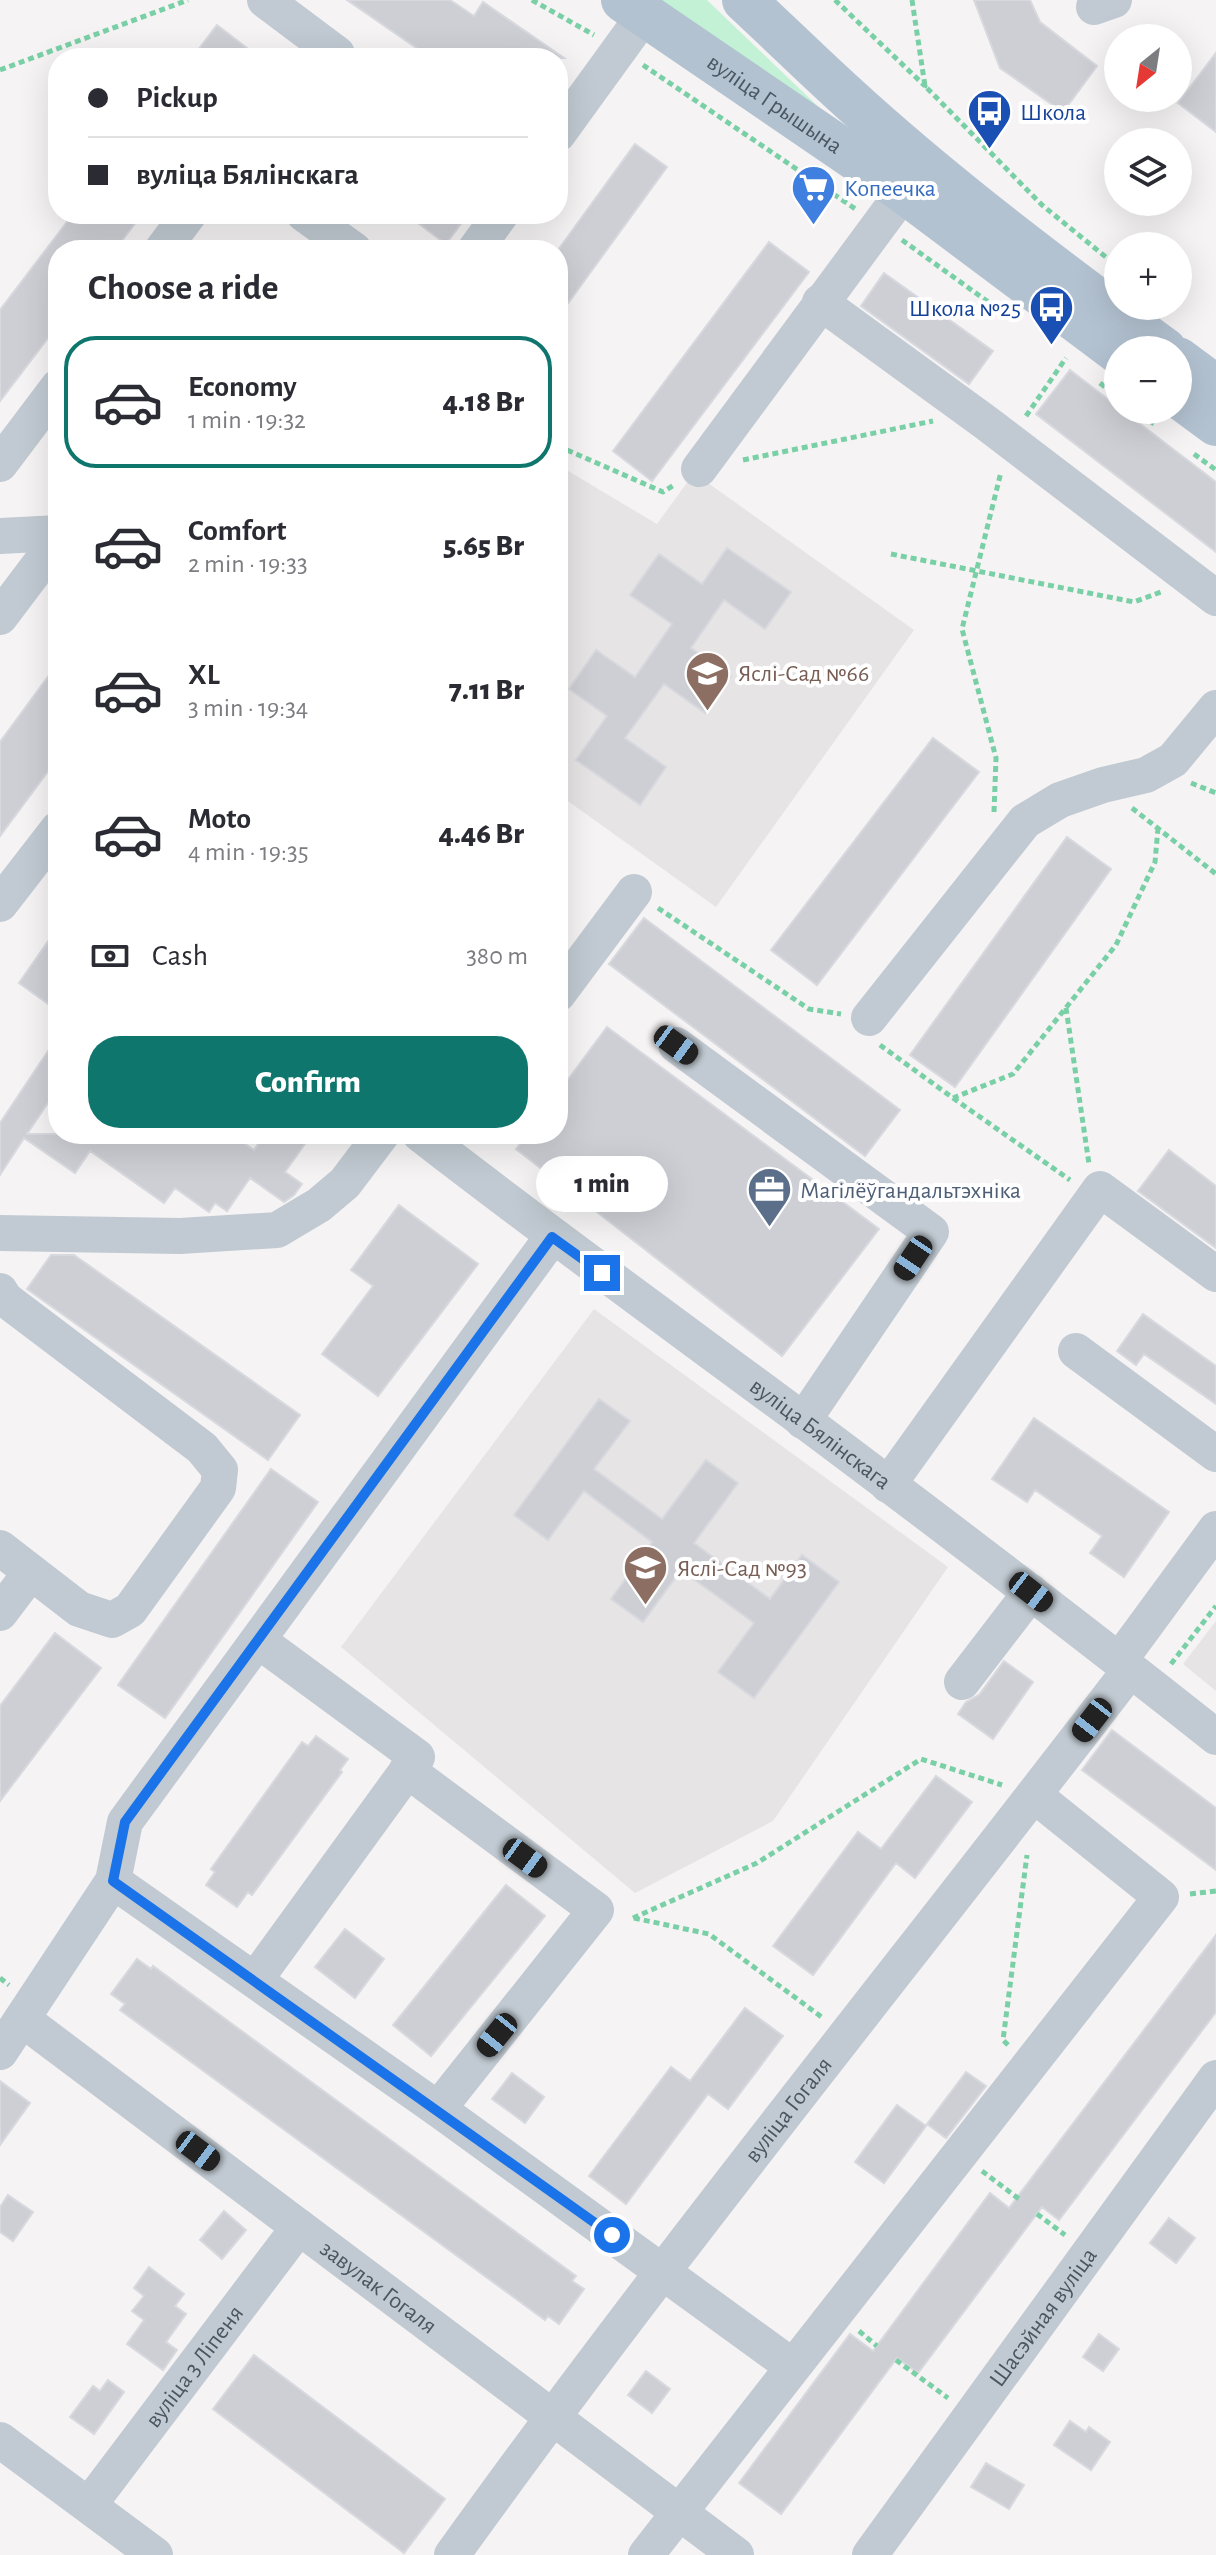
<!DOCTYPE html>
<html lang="en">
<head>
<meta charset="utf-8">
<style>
	body { margin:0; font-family:"Alegreya Sans",sans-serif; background:#f7f7f7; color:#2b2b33; height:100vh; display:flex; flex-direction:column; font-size:30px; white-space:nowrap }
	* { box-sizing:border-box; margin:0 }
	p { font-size:26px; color:#7c7c81 }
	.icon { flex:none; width:44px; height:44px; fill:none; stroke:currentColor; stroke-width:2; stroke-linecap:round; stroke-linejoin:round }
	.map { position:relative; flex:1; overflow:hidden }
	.panel { position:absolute; left:48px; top:240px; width:520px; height:904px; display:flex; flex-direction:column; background:#fff; border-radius:32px; box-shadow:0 8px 32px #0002 }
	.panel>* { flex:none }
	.guide { position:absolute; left:48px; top:48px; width:520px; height:176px; border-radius:32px; box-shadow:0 8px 32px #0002; display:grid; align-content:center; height:176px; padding:0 40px; background:#fff }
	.needle { width:52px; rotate:210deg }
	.fabs { position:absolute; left:1104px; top:24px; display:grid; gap:16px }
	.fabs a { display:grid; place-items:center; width:88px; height:88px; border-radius:50%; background:#fff; box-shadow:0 8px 32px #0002; font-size:40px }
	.end { position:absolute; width:36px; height:36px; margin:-18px; border:10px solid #1a73e8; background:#fff; box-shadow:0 0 0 4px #fff }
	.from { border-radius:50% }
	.bubble { position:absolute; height:56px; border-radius:28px; background:#fff; box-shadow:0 8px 32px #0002; font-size:26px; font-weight:800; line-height:56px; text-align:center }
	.car { position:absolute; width:24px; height:48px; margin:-24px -12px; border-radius:10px; box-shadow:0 0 6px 2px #0007; background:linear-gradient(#222 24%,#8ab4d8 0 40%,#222 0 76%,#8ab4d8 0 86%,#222 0) }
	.guide b { display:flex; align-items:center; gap:28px; height:76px; font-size:30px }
	.guide b+b { border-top:2px solid #e1e1e2 }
	.guide i { width:20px; height:20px; background:#2b2b33 }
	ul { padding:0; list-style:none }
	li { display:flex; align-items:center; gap:24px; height:132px; margin:0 16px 12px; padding:0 24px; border:4px solid transparent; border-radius:32px }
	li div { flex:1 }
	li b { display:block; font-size:30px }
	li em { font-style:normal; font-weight:800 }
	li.on { border-color:#0f766e }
	li>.icon { width:72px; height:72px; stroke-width:1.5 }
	h2 { padding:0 40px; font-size:36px; line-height:96px }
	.pay { display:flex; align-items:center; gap:20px; height:88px; padding:0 40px; font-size:30px }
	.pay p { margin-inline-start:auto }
	.button { display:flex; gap:16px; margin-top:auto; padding:16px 40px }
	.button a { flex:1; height:92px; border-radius:32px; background:#0f766e; color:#fff; font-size:32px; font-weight:800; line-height:92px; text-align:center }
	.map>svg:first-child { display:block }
	.education { fill:#e6e4e5 }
	.green { fill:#c3f1d5 }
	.building { fill:#cdcfd5; stroke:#d7d9de; stroke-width:2 }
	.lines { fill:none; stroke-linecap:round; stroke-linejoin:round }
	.path { stroke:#7ad0a6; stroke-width:5; stroke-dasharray:6 4; stroke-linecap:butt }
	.minor { stroke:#c1cad2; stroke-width:36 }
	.major { stroke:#b3c2d1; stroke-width:44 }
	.route { stroke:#1a73e8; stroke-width:10 }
	.labels { text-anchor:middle; stroke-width:8; stroke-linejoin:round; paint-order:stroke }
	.street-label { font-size:24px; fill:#4a5661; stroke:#fff }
	.transit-label { font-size:24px; fill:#164399; stroke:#fff; text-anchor:start }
	.shop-label { font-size:24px; fill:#366cbe; stroke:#fff; text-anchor:start }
	.education-label { font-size:24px; fill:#785e54; stroke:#fff; text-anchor:start }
	.service-label { font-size:24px; fill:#4e5e75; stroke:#fff; text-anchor:start }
</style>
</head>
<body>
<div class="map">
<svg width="1216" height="2555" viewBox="0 0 1216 2555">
	<rect width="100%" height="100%" fill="#f5f3f3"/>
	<path class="education" d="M558 465 657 524 694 473 914 630 716 907 558 794Z
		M594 1309 948 1567 773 1821 635 1893 341 1647Z
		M1216 1621V1691L1183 1664Z"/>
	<path class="green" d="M654 0H707L829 117Z"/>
	<path class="building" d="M347 0H450L474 16 483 2 564 58H431Z
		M974 0H1030L1040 22 1097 66 1063 112 1000 68Z
		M217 25 260 58H192Z
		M1216 53V132L1178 103Z
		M635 144 667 167 558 317V250Z
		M73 214H142L115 250H58V325L0 401V310Z
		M406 214H468L446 244Z
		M769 242 809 272 652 481 613 451Z
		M884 273 993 351 969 384 861 306Z
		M1070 370 1118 407V410H1122L1216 482V552L1036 414Z
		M727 548 791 592 765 629 724 600 691 648 731 676 705 713 664 684 625 738 666 767 640 805 576 760 607 716 569 689 596 650 635 677 672 624 630 595 659 554 702 584Z
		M58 663V758L0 836V742Z
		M933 738 979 772 817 985 771 950Z
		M1067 837 1111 869 955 1087 910 1055Z
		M644 918 900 1110 865 1156 609 964Z
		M58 927V1011L19 983Z
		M607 1027 879 1229 782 1356 516 1149 528 1134H558V1093Z
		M58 1036V1088L27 1134H231L254 1150 265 1134H312L285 1172 302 1184 294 1195 284 1202 250 1178 227 1211 215 1203 209 1212 175 1188 164 1203 90 1151 75 1173 24 1138 0 1175V1123Z
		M1169 1150 1216 1186V1248L1138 1191Z
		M399 1205 478 1264 378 1396 322 1354 373 1286 351 1270Z
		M51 1255H74L300 1415 268 1460 27 1289Z
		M1143 1314 1216 1366V1404L1144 1354 1136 1365 1117 1351Z
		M599 1399 630 1421 594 1469 662 1519 706 1460 738 1483 694 1543 770 1599 802 1555 839 1582 754 1698 718 1672 754 1623 681 1570 643 1622 611 1599 652 1542 584 1491 548 1540 514 1515Z
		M1034 1418 1169 1512 1124 1577 1090 1553 1102 1536 1035 1490 1027 1502 992 1479Z
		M271 1469 318 1502 165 1718 118 1685Z
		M55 1633 101 1668 0 1801V1706Z
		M1004 1661 1033 1682 993 1739 958 1714 966 1702 979 1695Z
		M1112 1730 1216 1808V1870L1082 1770Z
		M316 1736 348 1759 340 1770 342 1772 252 1895 248 1892 237 1907 206 1885 215 1872 211 1869 302 1742 308 1746Z
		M936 1776 972 1802 915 1878 896 1863 813 1975 773 1946 858 1832 881 1849Z
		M506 1885 545 1916 431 2056 393 2025Z
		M345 1929 384 1959 355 1998 315 1967Z
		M1216 1935V2012L1059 2220 1042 2207 918 2373 897 2358 781 2514 739 2483 850 2334 873 2351 990 2193 1009 2208Z
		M137 1959 151 1969 153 1966 576 2276 572 2281 584 2289 559 2324 548 2316 545 2320 120 2010 125 2004 111 1994Z
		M745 2008 783 2036 728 2109 708 2094 626 2204 589 2176 671 2067 690 2081Z
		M966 2072 986 2086 946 2138 927 2124Z
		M512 2073 544 2097 525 2123 492 2099Z
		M0 2081 30 2103 0 2145Z
		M897 2105 926 2126 884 2183 855 2162Z
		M8 2195 33 2212 13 2241 0 2232V2207Z
		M224 2211 246 2230 222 2259 200 2240Z
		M1169 2218 1195 2238 1176 2263 1150 2243Z
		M149 2267 184 2294 175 2306 186 2314 166 2342 177 2350 163 2370 127 2344 144 2320 132 2311 144 2296 134 2288Z
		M1099 2334 1119 2349 1103 2371 1083 2357Z
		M254 2355 445 2499 404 2553 213 2409Z
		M646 2371 670 2389 652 2413 628 2395Z
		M108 2380 124 2392 94 2434 70 2417 93 2386 100 2391Z
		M1070 2421 1086 2432 1089 2427 1110 2442 1091 2470 1054 2445Z
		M986 2463 1024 2485 1009 2509 971 2487Z"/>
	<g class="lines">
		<path class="path" d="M532 0 594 35
			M835 0 925 86 922 90
			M912 0 925 86 1042 205 1118 267
			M643 65 857 210
			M0 70 188 0
			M902 240 991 304
			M1100 383 1118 397
			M1136 410 1154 424
			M1026 416 1066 358
			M558 446 663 492 674 485
			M1194 454 1216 470
			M743 460 933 421
			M891 554 1134 602 1161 592
			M1191 783 1216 793
			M1132 808 1216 874
			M994 812 996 758 962 629 1001 472
			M658 908 809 1009 841 1014
			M1066 1008 1089 1164
			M880 1045 953 1098 1013 1074 1116 945 1155 862 1158 828
			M953 1098 1070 1180
			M1171 1664 1216 1606
			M1190 1894 1216 1891
			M633 1918 757 1863 921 1759 1002 1785
			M634 1918 709 1934 823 2018
			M0 1978 9 1985
			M1008 2045 1003 2040 1027 1855
			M982 2171 1019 2199
			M1037 2214 1065 2235
			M859 2331 877 2346
			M896 2360 948 2398"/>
		<g class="minor">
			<path d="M265 0 337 54"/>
			<path d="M1094 7 1114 0"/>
			<path d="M558 134 645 14"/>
			<path d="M304 214 354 250"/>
			<path d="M162 250 189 214"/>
			<path d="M475 250 501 214"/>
			<path d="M820 302 985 422 1216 598"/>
			<path d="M0 464 58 387"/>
			<path d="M699 469 919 171"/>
			<path d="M0 536 58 533"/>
			<path d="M0 617 58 540"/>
			<path d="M0 904 58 829"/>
			<path d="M558 994 634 892"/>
			<path d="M869 1018 1025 821 1060 800 1103 785 1146 775 1173 760 1216 708"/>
			<path d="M676 1045 931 1232 803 1421"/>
			<path id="s1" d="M420 1134C546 1232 675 1325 803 1420 942 1524 1080 1629 1216 1737"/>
			<path d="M0 1233 180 1236 277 1230 319 1205 345 1183 382 1134"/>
			<path d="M0 1291 5 1299 202 1448 220 1470 218 1488 130 1610 112 1620 79 1609 0 1548"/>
			<path d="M1076 1351 1216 1454"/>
			<path d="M888 1485 1100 1189 1216 1274"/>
			<path d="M0 1613 31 1572"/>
			<path d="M1119 1661 1216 1529"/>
			<path d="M962 1682 1031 1592"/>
			<path d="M407 1770 596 1910 438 2109"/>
			<path d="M113 1881 438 2109 792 2366"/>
			<path d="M255 1980 417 1757 259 1641"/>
			<path id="s2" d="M22 2019 736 2555"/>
			<path d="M0 2052 113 1881 125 1822 552 1237"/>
			<path d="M0 2440 155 2555"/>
			<path id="s3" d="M89 2505 299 2227"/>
			<path id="s4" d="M452 2555C669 2253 904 1965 1130 1670"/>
			<path d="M646 2555 1161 1897 1034 1795"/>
			<path id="s5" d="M870 2555 1216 2078"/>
		</g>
		<g class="major">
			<path id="s6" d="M623 0 903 191 1118 352"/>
			<path d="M744 0C784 37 823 76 864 112 959 197 1062 274 1165 350"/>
			<path d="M1178 359 1216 387"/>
			<path d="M1178 396 1216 424"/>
		</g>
	</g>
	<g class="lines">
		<path class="route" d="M602 1273 552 1237 125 1822 113 1881 612 2235"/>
	</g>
	<defs>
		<symbol id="bus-pin" viewBox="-11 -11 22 30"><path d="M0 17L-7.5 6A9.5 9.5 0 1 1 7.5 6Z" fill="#1a4fb4" stroke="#fff"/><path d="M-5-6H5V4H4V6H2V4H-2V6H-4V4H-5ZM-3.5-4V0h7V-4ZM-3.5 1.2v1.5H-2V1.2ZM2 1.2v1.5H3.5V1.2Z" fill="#fff"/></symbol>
		<symbol id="supermarket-pin" viewBox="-11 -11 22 30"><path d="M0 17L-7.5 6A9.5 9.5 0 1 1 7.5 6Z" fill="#3f7fe0" stroke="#fff"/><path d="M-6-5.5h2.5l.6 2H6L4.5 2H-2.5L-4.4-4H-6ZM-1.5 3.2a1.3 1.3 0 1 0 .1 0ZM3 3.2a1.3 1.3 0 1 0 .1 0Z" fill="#fff"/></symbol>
		<symbol id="school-pin" viewBox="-11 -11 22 30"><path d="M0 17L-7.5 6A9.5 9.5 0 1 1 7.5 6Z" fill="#8d6e63" stroke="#fff"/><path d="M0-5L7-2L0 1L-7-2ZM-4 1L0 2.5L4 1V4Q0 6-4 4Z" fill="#fff"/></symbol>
		<symbol id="office-pin" viewBox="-11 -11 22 30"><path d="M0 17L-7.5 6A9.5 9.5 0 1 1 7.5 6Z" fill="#5c6f8a" stroke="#fff"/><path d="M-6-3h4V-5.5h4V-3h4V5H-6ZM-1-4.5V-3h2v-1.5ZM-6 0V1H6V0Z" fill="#fff"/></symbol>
	</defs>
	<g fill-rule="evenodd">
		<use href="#bus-pin" x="964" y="86" width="51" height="69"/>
		<use href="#supermarket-pin" x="788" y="162" width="51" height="69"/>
		<use href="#bus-pin" x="1026" y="282" width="51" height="69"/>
		<use href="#school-pin" x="682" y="648" width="51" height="69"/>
		<use href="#office-pin" x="744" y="1164" width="51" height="69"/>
		<use href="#school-pin" x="620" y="1542" width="51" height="69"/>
	</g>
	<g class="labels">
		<g class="street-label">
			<text dy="8" stroke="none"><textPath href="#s6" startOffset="184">вуліца Грышына</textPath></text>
			<text dy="8" stroke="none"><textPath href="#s1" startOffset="500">вуліца Бялінскага</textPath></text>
			<text dy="8" stroke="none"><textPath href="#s4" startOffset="558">вуліца Гогаля</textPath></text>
			<text dy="8" stroke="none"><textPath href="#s2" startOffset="446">завулак Гогаля</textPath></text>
			<text dy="8" stroke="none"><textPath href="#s5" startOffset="294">Шасэйная вуліца</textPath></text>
			<text dy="8" stroke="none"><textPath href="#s3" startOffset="174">вуліца 3 Ліпеня</textPath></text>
		</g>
		<g class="transit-label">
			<text x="1020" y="120">Школа</text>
			<text x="1021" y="316" text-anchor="end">Школа №25</text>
		</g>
		<g class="shop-label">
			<text x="844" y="196">Копеечка</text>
		</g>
		<g class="education-label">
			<text x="738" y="681">Яслі-Сад №66</text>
			<text x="677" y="1576">Яслі-Сад №93</text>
		</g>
		<g class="service-label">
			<text x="800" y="1198">Магілёўгандальтэхніка</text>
		</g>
	</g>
</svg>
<div class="fabs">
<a><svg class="needle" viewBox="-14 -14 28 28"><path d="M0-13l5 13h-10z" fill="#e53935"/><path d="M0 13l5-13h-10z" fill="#7c7c81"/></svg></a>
<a><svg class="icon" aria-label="layers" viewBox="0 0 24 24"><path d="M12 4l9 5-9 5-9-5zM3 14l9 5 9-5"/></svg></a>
<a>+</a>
<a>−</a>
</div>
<i class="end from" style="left:612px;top:2235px"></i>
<i class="end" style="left:602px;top:1273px"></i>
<div class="bubble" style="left:536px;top:1156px;width:132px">1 min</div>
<i class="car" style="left:676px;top:1045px;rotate:126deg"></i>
<i class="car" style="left:913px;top:1258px;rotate:214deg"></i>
<i class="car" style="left:1031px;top:1592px;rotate:128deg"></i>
<i class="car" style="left:1092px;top:1720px;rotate:218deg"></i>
<i class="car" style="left:525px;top:1858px;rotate:126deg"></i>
<i class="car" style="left:497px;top:2035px;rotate:219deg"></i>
<i class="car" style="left:198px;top:2151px;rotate:127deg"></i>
<div class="guide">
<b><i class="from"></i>Pickup</b>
<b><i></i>вуліца Бялінскага</b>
</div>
<section class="panel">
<h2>Choose a ride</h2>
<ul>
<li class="on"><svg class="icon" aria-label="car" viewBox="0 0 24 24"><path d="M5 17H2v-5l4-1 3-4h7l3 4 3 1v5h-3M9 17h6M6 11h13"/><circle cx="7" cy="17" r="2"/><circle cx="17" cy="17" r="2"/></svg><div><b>Economy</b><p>1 min · 19:32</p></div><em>4.18 Br</em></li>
<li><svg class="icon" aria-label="car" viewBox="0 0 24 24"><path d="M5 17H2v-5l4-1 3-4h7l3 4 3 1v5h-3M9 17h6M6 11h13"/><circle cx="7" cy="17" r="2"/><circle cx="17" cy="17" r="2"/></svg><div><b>Comfort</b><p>2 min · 19:33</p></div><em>5.65 Br</em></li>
<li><svg class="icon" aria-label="car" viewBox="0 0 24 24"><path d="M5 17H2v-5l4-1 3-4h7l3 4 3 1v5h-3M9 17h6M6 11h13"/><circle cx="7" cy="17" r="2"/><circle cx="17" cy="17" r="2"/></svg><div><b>XL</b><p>3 min · 19:34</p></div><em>7.11 Br</em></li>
<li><svg class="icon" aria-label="car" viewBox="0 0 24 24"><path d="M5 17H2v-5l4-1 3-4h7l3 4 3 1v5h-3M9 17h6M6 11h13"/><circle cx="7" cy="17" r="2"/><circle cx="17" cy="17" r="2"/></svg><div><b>Moto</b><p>4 min · 19:35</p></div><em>4.46 Br</em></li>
</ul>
<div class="pay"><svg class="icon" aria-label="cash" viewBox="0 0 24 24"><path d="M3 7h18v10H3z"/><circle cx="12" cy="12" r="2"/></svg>Cash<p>380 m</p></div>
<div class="button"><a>Confirm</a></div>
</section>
</div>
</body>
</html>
